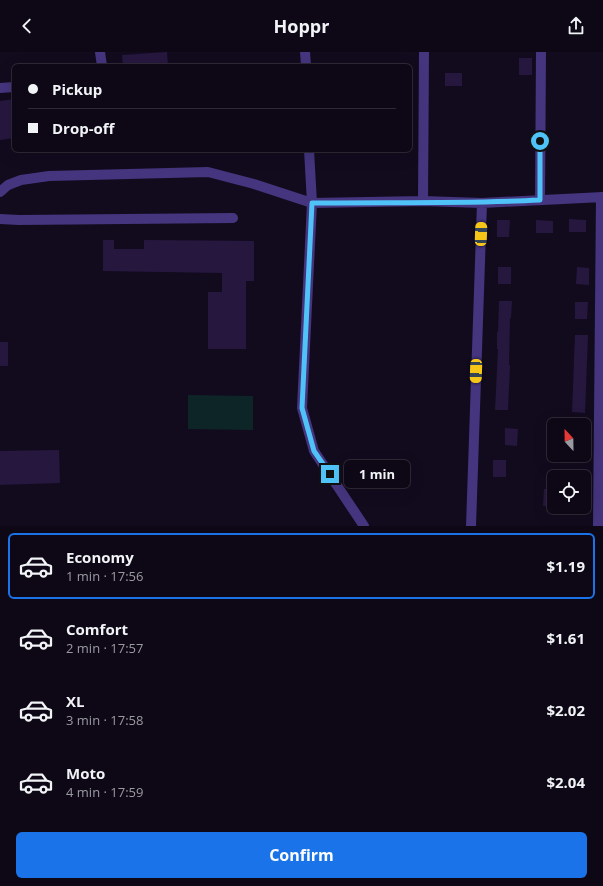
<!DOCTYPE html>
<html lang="en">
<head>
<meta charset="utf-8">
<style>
	body { margin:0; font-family:"Open Sans",sans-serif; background:#17111f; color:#f1f3f6; height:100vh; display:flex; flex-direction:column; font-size:15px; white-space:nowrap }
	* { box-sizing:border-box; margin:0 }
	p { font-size:13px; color:#9b9aa1 }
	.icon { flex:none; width:22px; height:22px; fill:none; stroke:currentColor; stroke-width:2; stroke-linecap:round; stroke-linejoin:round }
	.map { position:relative; height:474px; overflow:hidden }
	.sheet { display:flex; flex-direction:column; background:#0e0816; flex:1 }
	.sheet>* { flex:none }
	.hud { position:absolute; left:12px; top:12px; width:400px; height:88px; border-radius:6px; box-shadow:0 4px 16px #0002,0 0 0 1px #2e2935; display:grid; align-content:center; height:88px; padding:0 16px; background:#0e0816 }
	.needle { width:26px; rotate:338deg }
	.controls { position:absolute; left:547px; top:366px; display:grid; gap:8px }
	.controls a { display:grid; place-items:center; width:44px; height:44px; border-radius:6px; background:#0e0816; box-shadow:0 4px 16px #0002,0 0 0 1px #2e2935; font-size:20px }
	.end { position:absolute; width:18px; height:18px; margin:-9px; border:5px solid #4fc3f7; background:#111; box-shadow:0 0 0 2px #111 }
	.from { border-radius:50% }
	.bubble { position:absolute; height:28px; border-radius:6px; background:#0e0816; box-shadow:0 4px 16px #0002,0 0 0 1px #2e2935; font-size:13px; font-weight:700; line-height:28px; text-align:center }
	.car { position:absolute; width:12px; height:24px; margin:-12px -6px; border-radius:5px; box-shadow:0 0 3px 1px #0007; background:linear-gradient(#f5c518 24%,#345 0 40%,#f5c518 0 76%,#345 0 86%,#f5c518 0) }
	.hud b { display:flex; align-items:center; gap:14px; height:38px; font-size:15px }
	.hud b+b { border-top:1px solid #2e2935 }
	.hud i { width:10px; height:10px; background:#f1f3f6 }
	ul { padding:7px 0 0; list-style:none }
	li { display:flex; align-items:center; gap:12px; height:66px; margin:0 8px 6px; padding:0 8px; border:2px solid transparent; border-radius:6px }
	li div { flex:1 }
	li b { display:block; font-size:15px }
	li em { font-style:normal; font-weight:700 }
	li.selected { border-color:#1a73e8 }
	li>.icon { width:36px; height:36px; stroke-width:1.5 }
	.action { display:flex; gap:8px; margin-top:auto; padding:8px 16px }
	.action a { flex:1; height:46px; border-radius:6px; background:#1a73e8; color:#fff; font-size:16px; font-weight:700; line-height:46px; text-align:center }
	header { display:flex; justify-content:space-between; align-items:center; height:52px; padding:0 16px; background:#0e0816; font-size:18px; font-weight:700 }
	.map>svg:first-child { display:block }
	.green { fill:#0e2528 }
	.building { fill:#26173f }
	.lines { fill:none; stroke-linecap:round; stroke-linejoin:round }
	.minor { stroke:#44357e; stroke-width:10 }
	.route { stroke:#4fc3f7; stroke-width:5 }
</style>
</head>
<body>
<header><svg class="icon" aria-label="back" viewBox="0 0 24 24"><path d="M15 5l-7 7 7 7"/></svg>Hoppr<svg class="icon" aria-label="share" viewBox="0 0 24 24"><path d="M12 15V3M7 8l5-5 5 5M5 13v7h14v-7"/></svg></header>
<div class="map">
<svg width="603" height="474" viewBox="0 0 603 474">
	<rect width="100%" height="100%" fill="#120b1e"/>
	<path class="green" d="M188 343 253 344V378L188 377Z"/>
	<path class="building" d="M167 0 168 14H123L122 3Z
		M519 6H532V23H519Z
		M445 21H462V34H445Z
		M14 47V86L0 88V49Z
		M569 167 586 168V180H569Z
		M497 168H510L509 185H497Z
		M536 168 553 169V181H536Z
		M103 188H114V197H144V188L254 189V229H246V297H208V240H222V221L103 219Z
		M498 215H511V232H498Z
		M577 215 589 216V233L576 232Z
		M499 249H512L511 266H510L509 313H510L508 358H495L498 297H497V280H498Z
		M575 250H588L587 267H575Z
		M575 283H588L585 361 572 360Z
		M0 290H8V314H0Z
		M505 376 518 377 517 394 505 393Z
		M59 398 60 431 0 433V399Z
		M493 408H506V425H493Z
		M544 437H554V454H543Z"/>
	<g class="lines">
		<path class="minor" d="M100 0 102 14
			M305 0 306 14
			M0 36 14 35
			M309 98 312 151 302 356 314 399 364 474
			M0 140 8 133 21 128 49 124 208 120 254 132 312 151 423 149 482 151 603 145
			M540 148 541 0
			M423 149 424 0
			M0 167 19 168 233 166
			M471 474 482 151
			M598 474 601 145"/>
	</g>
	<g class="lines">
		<path class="route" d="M330 422 314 399 302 356 312 151C388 150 464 152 540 148V89"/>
	</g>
</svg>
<div class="controls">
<a><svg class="needle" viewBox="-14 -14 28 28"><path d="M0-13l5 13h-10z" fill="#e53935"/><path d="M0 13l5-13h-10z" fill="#9b9aa1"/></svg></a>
<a><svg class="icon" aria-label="locate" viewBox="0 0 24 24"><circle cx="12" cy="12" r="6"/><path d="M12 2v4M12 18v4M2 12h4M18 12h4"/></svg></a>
</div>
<i class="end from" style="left:540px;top:89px"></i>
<i class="end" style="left:330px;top:422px"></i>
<div class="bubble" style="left:344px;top:408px;width:66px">1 min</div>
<i class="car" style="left:481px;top:182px;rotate:2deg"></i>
<i class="car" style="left:476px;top:319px;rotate:182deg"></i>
<div class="hud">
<b><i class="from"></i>Pickup</b>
<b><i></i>Drop-off</b>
</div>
</div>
<section class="sheet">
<ul>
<li class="selected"><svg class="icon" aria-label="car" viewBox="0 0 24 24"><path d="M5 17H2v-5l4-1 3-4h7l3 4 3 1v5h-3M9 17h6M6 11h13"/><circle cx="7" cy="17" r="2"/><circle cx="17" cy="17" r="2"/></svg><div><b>Economy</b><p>1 min · 17:56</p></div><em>$1.19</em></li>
<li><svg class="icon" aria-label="car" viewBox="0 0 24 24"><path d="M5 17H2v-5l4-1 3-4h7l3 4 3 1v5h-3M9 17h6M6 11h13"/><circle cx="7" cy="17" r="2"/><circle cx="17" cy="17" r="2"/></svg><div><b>Comfort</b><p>2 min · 17:57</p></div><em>$1.61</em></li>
<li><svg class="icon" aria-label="car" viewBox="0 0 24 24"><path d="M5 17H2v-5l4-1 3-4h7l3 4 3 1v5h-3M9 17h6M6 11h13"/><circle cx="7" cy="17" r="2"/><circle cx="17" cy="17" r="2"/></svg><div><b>XL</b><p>3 min · 17:58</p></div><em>$2.02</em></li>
<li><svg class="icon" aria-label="car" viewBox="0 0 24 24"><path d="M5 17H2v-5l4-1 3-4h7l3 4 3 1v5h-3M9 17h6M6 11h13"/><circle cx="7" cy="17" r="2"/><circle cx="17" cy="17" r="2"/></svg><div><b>Moto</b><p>4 min · 17:59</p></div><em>$2.04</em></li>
</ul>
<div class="action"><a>Confirm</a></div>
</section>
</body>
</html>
